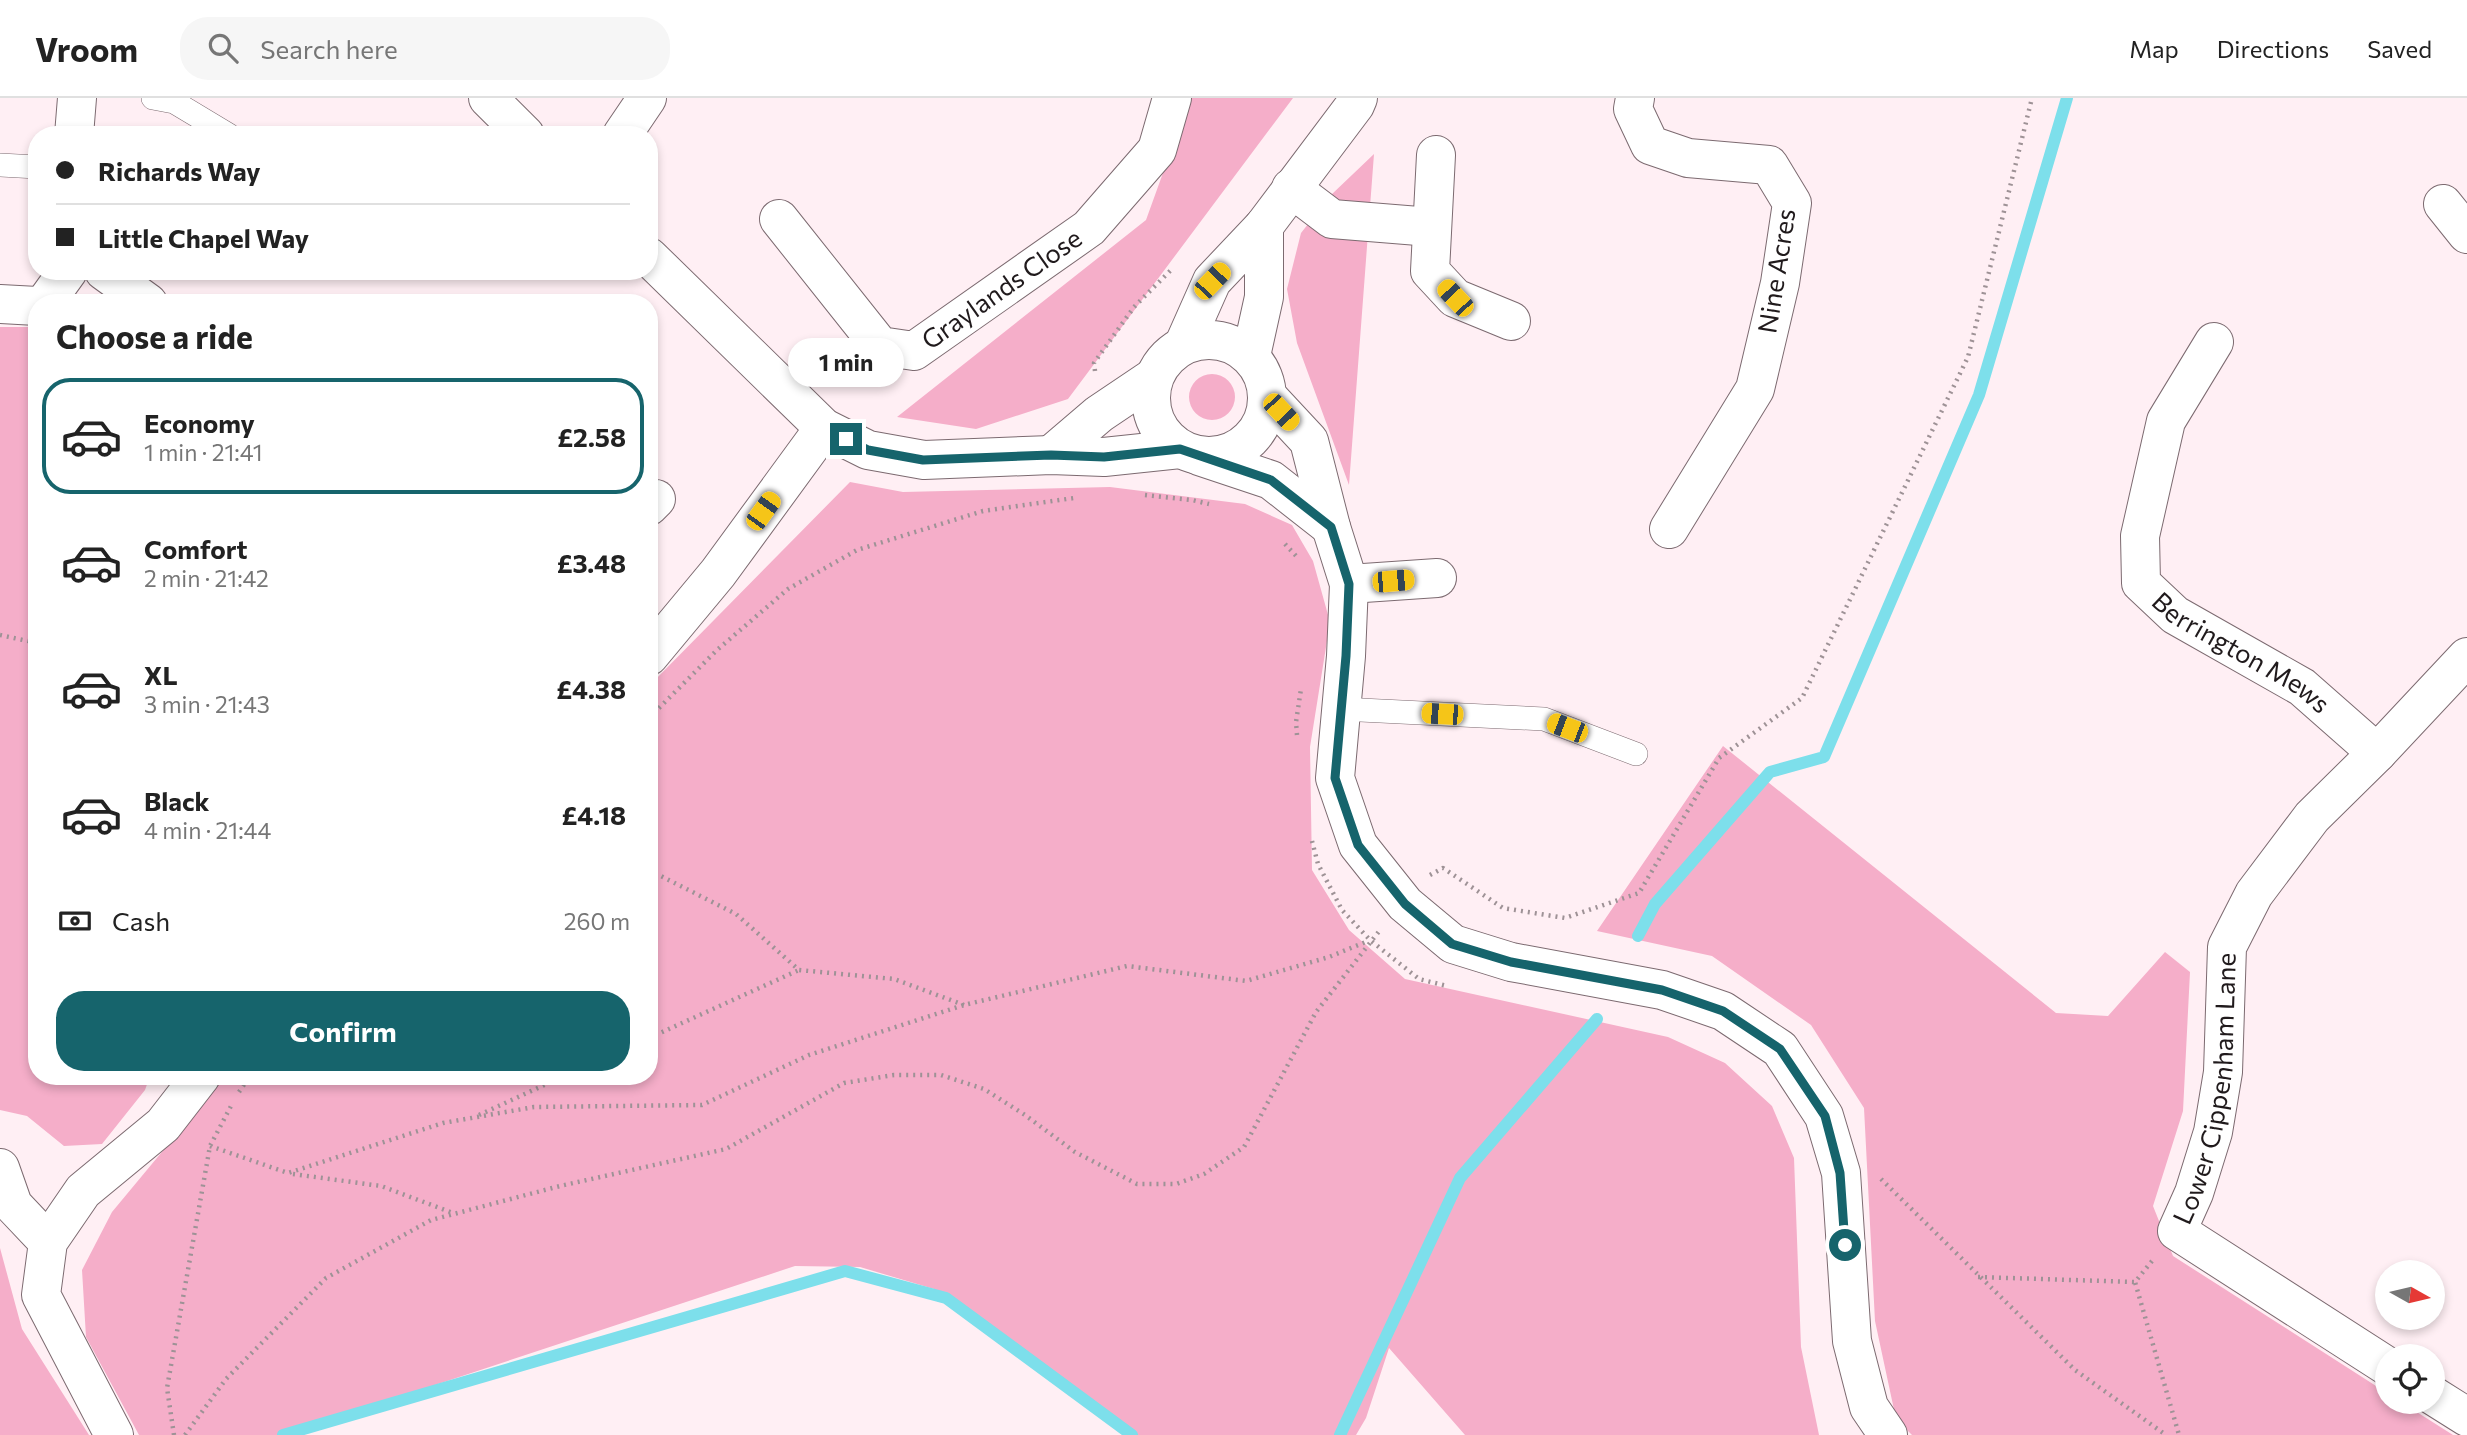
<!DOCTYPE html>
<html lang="en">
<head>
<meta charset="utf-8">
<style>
	body { margin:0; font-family:Commissioner,sans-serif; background:#f6f6f6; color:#222; height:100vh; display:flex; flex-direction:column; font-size:26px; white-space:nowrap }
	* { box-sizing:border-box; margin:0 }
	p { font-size:23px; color:#767676 }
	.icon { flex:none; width:38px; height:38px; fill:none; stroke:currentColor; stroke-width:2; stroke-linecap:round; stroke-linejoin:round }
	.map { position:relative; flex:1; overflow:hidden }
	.sheet { position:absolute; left:28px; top:196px; width:630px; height:791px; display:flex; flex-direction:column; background:#fff; border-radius:28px; box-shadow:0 4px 10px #0003 }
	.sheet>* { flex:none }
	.top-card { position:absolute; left:28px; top:28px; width:630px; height:154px; border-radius:28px; box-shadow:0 4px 10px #0003; display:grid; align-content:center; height:154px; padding:0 28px; background:#fff }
	.needle { width:46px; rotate:98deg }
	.controls { position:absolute; left:2375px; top:1162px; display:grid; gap:14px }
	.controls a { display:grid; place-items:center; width:70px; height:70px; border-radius:50%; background:#fff; box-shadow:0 4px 10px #0003; font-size:35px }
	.end { position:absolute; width:32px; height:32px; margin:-16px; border:9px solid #16646c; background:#fff; box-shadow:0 0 0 4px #fff }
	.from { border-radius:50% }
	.bubble { position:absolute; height:49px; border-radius:24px; background:#fff; box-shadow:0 4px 10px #0003; font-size:23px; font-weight:700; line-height:49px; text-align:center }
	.car { position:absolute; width:21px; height:42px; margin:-21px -10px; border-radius:9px; box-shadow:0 0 5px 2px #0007; background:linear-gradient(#f5c518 24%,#345 0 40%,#f5c518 0 76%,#345 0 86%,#f5c518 0) }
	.top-card b { display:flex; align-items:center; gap:24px; height:66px; font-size:26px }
	.top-card b+b { border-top:2px solid #e0e0e0 }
	.top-card i { width:18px; height:18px; background:#222 }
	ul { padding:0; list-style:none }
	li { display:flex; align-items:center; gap:21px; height:116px; margin:0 14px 10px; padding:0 14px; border:4px solid transparent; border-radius:28px }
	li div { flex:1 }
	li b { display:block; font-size:26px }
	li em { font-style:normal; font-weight:700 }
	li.current { border-color:#16646c }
	li>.icon { width:63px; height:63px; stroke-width:1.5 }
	h2 { padding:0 28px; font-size:32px; line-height:84px }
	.pay { display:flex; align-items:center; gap:18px; height:77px; padding:0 28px; font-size:26px }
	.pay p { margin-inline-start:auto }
	.cta { display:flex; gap:14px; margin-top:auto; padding:14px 28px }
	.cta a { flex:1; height:80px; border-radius:28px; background:#16646c; color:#fff; font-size:28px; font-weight:700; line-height:80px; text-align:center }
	header { display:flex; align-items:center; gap:42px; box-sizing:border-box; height:98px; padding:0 35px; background:#fff; border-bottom:2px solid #e0e0e0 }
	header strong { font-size:33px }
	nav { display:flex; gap:38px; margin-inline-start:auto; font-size:24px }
	.search { width:490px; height:63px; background:#f6f6f6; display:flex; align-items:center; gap:18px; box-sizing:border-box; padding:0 24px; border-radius:28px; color:#767676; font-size:26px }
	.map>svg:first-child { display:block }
	.green { fill:#f5aec9 }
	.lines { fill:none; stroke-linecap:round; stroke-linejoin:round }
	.stream { stroke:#7ddfeb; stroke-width:12 }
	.lane-casing { stroke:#7c6a70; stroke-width:24 }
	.street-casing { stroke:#7c6a70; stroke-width:40 }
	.path { stroke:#9e9296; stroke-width:4.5; stroke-dasharray:2 5; stroke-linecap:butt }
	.lane { stroke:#fff; stroke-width:23 }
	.street { stroke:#fff; stroke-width:38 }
	.route { stroke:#16646c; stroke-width:9 }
	.labels { text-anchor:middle; stroke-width:6; stroke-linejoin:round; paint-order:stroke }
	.street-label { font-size:26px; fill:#201a1c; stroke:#fff }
</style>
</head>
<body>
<header>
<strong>Vroom</strong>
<div class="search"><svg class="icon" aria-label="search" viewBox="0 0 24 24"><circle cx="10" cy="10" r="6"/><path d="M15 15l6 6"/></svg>Search here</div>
<nav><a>Map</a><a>Directions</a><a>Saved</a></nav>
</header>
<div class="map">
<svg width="2467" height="1337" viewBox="0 0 2467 1337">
	<rect width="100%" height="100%" fill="#ffeff4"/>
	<path class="green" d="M1190 0H1293L1068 301 976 331 897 319 1146 122Z
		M1374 56 1349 387 1297 245 1287 191 1301 135 1331 97Z
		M0 229H37V978H150L145 992 102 1046 64 1048 27 1018 0 1012Z
		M1189 299a23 23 0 1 1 46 0a23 23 0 1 1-46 0Z
		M850 384 903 394 1110 389 1245 406 1292 427 1313 463 1330 524 1310 649 1312 772 1349 832 1405 881 1668 939 1725 965 1772 1008 1794 1060 1801 1249 1819 1337H1465L1389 1250 1366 1320 1356 1337H1134L995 1241 934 1191 860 1169 795 1168 435 1287 299 1337H139L86 1239 82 1172 112 1114 225 978H649V588Z
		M1723 648 2056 915 2108 918 2165 854 2190 874 2183 1013 2153 1108 2173 1158 2387 1295V1304H2401L2453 1337H1912L1896 1321 1875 1223 1864 1010 1811 927 1712 858 1597 833Z
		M0 1150 22 1231 89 1337H0Z"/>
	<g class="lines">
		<path class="stream" d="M1638 838 1655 806 1770 674 1824 659 1979 297 2067 0
			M283 1337 845 1173 946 1200 1132 1337
			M1340 1337 1460 1080 1597 921"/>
		<defs>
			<path id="lane" d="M153 0 174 4 229 37
				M0 67 37 69
				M1340 611 1544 621 1636 656"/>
			<g id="street">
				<path d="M488 0 525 37"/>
				<path d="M1635 0 1633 11 1650 47 1688 60 1769 67 1792 105 1780 185 1755 291 1669 431"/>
				<path d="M74 37 77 0"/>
				<path d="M622 37 647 0"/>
				<path d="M1436 57 1430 173 1455 200 1511 223"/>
				<path d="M1291 90 1332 121 1431 129"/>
				<path d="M2443 106 2467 136"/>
				<path id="s1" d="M779 121 880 248 914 253 1089 130 1157 52 1172 0"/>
				<path d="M649 159 824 330 868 352 924 362 1051 357 1104 359 1180 351"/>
				<path d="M104 173 148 205"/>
				<path d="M45 205 68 173"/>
				<path d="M0 206 37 208"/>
				<circle cx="1209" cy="300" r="58"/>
				<path id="s2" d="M2214 244 2166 323 2140 438 2141 485 2175 517 2302 589 2377 655"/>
				<path d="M1184 246 1212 183 1264 128 1355 7 1358 0"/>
				<path d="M1251 258 1264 199V128"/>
				<path d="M1268 299 1309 343 1331 429 1349 486 1346 558 1335 680 1358 747 1405 806 1453 846 1511 864 1662 892 1723 913 1780 951 1824 1018 1841 1075 1852 1243 1869 1309 1888 1337"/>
				<path d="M1051 357 1099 316 1154 279"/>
				<path d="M1199 358 1271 382 1331 429"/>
				<path d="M649 408 656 401"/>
				<path d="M1349 486 1437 480"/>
				<path d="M649 558 718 475 824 330"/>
				<path d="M0 1070 13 1107 48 1144"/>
				<path id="s3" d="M2387 1268 2177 1133 2194 1095 2213 1034 2223 974 2227 849 2254 796 2312 719 2377 655 2467 559"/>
				<path d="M2432 1297 2467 1319"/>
				<path d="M114 1337 41 1197 48 1144 83 1093 163 1027 201 978"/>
			</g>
		</defs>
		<use href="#lane" class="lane-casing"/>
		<use href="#street" class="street-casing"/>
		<path class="path" d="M1095 273 1094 265 1134 209 1172 171
			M1145 397 1192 402 1209 406
			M1285 446 1298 460
			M0 537 37 545
			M649 620 717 552 788 491 857 452 983 413 1074 400
			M1297 637 1296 624 1301 591
			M1312 743 1318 766 1342 812 1370 842 1419 881 1447 888
			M649 772 736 816 799 872 894 881 964 907
			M1430 777 1443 770 1503 810 1565 820 1639 795 1719 660 1802 600 1968 259 2032 0
			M649 940 799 872
			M239 994 250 978
			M479 1017 564 978
			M210 1048 288 1075 443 1025 534 1009 702 1007 809 957 964 907 1127 868 1246 883 1329 859 1368 843
			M293 1076 381 1088 453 1115
			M1881 1081 2075 1272 2166 1337
			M2152 1163 2135 1184 2179 1337
			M1978 1179 2135 1184
			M174 1337 167 1290 210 1048 231 1008
			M185 1337 226 1281 326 1180 431 1122 560 1088 726 1051 844 985 894 977H941L984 991 1025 1017 1075 1054 1137 1086H1176L1204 1076 1244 1049 1316 914 1380 832"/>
		<use href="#lane" class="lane"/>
		<use href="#street" class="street"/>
	</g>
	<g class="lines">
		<path class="route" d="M846 341 868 352 923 362 1051 357 1104 359 1180 351 1271 382 1331 429 1349 486 1346 558 1335 680 1358 747 1405 806 1452 846 1511 864 1662 892 1723 913 1780 951 1825 1018 1840 1075 1845 1147"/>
	</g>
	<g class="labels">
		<g class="street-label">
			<text transform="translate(1777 173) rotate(-81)" y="9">Nine Acres</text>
			<text dy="9" stroke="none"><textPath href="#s1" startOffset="304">Graylands Close</textPath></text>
			<text dy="9" stroke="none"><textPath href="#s2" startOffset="380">Berrington Mews</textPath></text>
			<text dy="9" stroke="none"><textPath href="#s3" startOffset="397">Lower Cippenham Lane</textPath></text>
		</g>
	</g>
</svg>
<div class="controls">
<a><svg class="needle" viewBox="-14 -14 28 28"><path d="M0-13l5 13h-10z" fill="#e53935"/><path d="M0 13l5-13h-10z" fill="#767676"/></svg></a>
<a><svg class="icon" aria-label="locate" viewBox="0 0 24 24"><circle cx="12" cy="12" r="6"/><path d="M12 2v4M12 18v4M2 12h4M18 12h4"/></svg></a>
</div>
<i class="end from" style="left:1845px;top:1147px"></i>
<i class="end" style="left:846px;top:341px"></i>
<div class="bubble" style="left:788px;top:240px;width:116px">1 min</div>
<i class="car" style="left:1212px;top:183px;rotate:44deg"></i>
<i class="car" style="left:1455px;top:200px;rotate:317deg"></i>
<i class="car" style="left:1281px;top:314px;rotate:137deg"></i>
<i class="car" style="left:763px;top:413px;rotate:36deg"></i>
<i class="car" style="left:1393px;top:483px;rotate:85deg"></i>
<i class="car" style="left:1442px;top:616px;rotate:273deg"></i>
<i class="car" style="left:1567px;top:630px;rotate:291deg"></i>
<div class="top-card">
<b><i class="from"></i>Richards Way</b>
<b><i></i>Little Chapel Way</b>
</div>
<section class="sheet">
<h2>Choose a ride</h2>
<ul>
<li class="current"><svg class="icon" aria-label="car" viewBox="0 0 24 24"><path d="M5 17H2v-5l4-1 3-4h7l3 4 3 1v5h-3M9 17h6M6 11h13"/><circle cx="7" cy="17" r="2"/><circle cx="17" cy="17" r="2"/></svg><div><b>Economy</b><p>1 min · 21:41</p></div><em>£2.58</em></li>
<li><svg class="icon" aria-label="car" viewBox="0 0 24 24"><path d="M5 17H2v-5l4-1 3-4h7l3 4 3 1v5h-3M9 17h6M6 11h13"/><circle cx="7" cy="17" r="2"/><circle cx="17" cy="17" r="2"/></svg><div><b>Comfort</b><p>2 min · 21:42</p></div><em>£3.48</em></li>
<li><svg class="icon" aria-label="car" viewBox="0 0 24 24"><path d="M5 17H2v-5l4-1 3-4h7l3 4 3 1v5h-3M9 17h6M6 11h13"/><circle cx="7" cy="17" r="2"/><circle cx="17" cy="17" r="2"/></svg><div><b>XL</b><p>3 min · 21:43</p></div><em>£4.38</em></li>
<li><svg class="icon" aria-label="car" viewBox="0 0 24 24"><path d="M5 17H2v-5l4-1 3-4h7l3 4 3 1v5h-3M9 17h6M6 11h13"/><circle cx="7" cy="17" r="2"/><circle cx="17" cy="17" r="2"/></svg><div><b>Black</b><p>4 min · 21:44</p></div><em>£4.18</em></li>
</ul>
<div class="pay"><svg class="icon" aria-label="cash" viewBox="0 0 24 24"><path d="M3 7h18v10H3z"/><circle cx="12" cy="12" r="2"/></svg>Cash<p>260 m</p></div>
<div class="cta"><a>Confirm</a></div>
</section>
</div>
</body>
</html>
